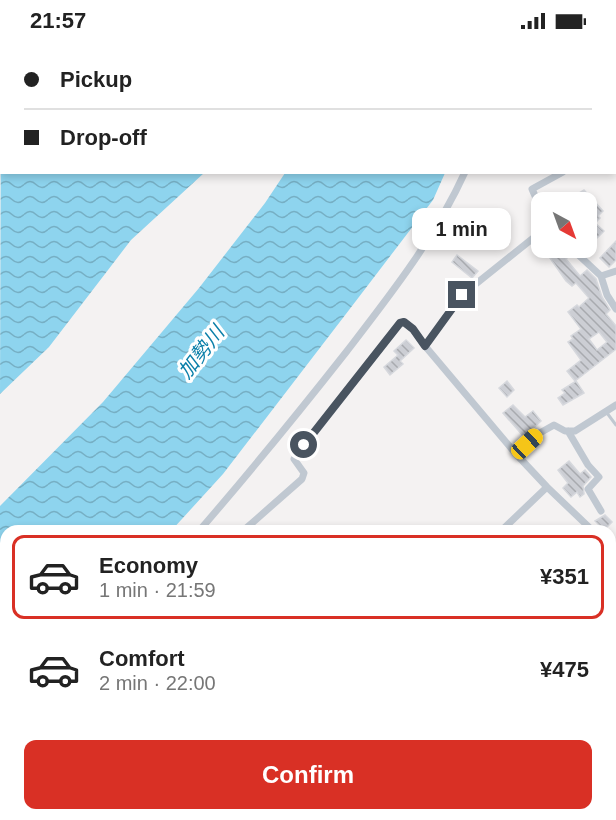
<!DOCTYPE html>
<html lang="en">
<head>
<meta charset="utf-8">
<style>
	body { margin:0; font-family:Helvetica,"Noto Sans JP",sans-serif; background:#f6f6f6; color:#222; height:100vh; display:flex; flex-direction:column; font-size:22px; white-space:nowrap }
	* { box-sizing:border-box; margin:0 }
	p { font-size:20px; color:#767676 }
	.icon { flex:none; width:33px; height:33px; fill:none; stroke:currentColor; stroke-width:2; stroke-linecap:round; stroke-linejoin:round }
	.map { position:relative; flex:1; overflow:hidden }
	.panel { position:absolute; left:0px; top:483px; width:616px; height:296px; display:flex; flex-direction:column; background:#fff; border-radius:18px 18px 0 0; box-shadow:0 3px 9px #0003 }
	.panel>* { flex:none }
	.banner { position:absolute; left:0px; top:0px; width:616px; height:132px; box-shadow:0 3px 9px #0003; display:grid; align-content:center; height:132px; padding:0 24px; background:#fff }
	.needle { width:39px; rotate:139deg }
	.buttons { position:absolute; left:531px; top:150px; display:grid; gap:12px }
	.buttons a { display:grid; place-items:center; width:66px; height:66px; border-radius:12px; background:#fff; box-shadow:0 3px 9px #0003; font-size:30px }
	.end { position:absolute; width:27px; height:27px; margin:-14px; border:8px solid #495460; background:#fff; box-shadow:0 0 0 3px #fff }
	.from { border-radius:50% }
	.bubble { position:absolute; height:42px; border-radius:12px; background:#fff; box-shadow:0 3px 9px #0003; font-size:20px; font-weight:800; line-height:42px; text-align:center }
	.car { position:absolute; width:18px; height:36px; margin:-18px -9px; border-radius:8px; box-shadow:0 0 4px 2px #0007; background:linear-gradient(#f5c518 24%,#345 0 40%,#f5c518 0 76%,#345 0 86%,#f5c518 0) }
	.banner b { display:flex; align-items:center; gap:21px; height:57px; font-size:22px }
	.banner b+b { border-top:2px solid #e0e0e0 }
	.banner i { width:15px; height:15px; background:#222 }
	ul { padding:10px 0 0; list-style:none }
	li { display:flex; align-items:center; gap:18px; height:84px; margin:0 12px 9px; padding:0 12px; border:3px solid transparent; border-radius:12px }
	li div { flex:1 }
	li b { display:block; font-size:22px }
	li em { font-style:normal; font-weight:800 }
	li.current { border-color:#d93025 }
	li>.icon { width:54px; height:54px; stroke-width:1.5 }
	.primary-button { display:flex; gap:12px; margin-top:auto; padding:12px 24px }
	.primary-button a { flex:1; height:69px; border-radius:12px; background:#d93025; color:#fff; font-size:24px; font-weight:800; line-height:69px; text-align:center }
	.status { display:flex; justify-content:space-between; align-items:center; height:42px; padding:0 30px; background:#fff; direction:ltr }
	.status svg { height:16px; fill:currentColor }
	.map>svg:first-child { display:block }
	.water { fill:url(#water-waves) }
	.building { fill:url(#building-back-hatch); stroke:#d6d8dd; stroke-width:1.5; fill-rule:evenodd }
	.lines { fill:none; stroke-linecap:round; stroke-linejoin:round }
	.lane { stroke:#c0c8d1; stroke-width:3 }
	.street { stroke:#c0c8d1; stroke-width:7 }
	.route { stroke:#495460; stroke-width:8 }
	.labels { text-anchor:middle; stroke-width:6; stroke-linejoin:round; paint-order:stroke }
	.water-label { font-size:20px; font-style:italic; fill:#0b7fa9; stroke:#fff }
</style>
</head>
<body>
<div class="status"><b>21:57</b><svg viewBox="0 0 49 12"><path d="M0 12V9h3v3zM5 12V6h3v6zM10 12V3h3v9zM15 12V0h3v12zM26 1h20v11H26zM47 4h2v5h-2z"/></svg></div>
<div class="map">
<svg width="616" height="778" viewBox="0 0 616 778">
	<defs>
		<pattern id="water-waves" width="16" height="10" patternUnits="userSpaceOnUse" patternTransform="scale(1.5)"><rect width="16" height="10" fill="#8ed4ee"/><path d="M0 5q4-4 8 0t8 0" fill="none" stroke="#76afc4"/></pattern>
		<pattern id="building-back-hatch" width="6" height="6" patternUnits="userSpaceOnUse" patternTransform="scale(1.5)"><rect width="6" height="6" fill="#ccced4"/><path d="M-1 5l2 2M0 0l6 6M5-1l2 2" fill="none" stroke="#a8aaaf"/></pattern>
	</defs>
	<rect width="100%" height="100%" fill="#f4f2f2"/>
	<path class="water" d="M28 0H305L28 1Z
		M351 0H502L351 1Z
		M1 43 2 130 204 131 131 198 49 305 0 352Z
		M285 131H445L433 158 349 268 223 432 171 489H6V664L0 670V464L103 360 199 246 265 161Z"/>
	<path class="building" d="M584 148 603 169 598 174 600 176 595 181 604 189 596 197 593 194 586 201V160H580L576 153Z
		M616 199V218L609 225 600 216Z
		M560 207 568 215 566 217 580 234 587 228 596 237 602 255 610 268 606 272 616 284V307L575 339 567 329 581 318 568 300 573 297 571 294 581 287 568 270 577 263 579 265 589 256 576 241 572 244 566 239 550 216ZM599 290 607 300 597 308 589 297Z
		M457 213 478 229 472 236 452 220Z
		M406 298 414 306 400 319 403 322 390 333 384 325 398 313 394 309Z
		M507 339 514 348 507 355 499 346Z
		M576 339 584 351 563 363 558 356 565 351 562 348Z
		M513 363 525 375 533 369 541 379 524 395 503 371Z
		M569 419 580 432 585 428 591 435 583 444 584 452 580 455 577 450 571 455 563 446 568 441 558 428Z
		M605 473 612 480 604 488 595 479Z"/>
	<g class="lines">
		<path class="lane" d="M607 371 616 383"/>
		<path class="street" d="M524 2V0
			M542 170 532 147 563 130
			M571 206 601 234 607 253 616 267
			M601 234 616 229
			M425 304 462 253 542 189
			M568 389 588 423 599 435 588 447 601 469
			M516 412 538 392 554 383 565 389H575L616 363
			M199 489C250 430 299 370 347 309 391 252 435 196 465 130
			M243 489 302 437 304 431 294 417 400 281 404 280 413 287 425 304 516 412 547 445 593 489
			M501 489 547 445
			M610 506 616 511
			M610 658 616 653
			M0 700 6 694
			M0 716 6 712
			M0 730 6 724
			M117 772 123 778
			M581 772 586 778
			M202 778 208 772
			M487 778 493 772"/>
	</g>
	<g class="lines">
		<path class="route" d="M304 403 400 281 404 280 413 287 425 304 462 253"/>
	</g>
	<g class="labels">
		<g class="water-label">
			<text transform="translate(201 310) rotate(-52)" y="7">加勢川</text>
		</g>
	</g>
</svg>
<div class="buttons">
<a><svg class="needle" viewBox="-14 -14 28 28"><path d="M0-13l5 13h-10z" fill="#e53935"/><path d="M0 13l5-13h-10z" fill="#767676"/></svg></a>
</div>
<i class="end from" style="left:304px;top:403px"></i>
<i class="end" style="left:462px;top:253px"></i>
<div class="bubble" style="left:412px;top:166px;width:99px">1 min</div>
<i class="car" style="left:527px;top:402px;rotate:47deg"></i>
<div class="banner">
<b><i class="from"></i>Pickup</b>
<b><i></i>Drop-off</b>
</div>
<section class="panel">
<ul>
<li class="current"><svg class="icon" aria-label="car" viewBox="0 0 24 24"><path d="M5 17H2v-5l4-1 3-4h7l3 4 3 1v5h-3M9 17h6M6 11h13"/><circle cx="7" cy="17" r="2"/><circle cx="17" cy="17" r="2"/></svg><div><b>Economy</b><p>1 min · 21:59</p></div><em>¥351</em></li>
<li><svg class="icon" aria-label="car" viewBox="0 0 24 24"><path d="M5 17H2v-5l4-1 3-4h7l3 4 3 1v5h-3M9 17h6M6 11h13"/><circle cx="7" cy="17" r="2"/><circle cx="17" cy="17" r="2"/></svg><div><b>Comfort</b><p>2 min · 22:00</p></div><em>¥475</em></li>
</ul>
<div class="primary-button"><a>Confirm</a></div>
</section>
</div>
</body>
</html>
